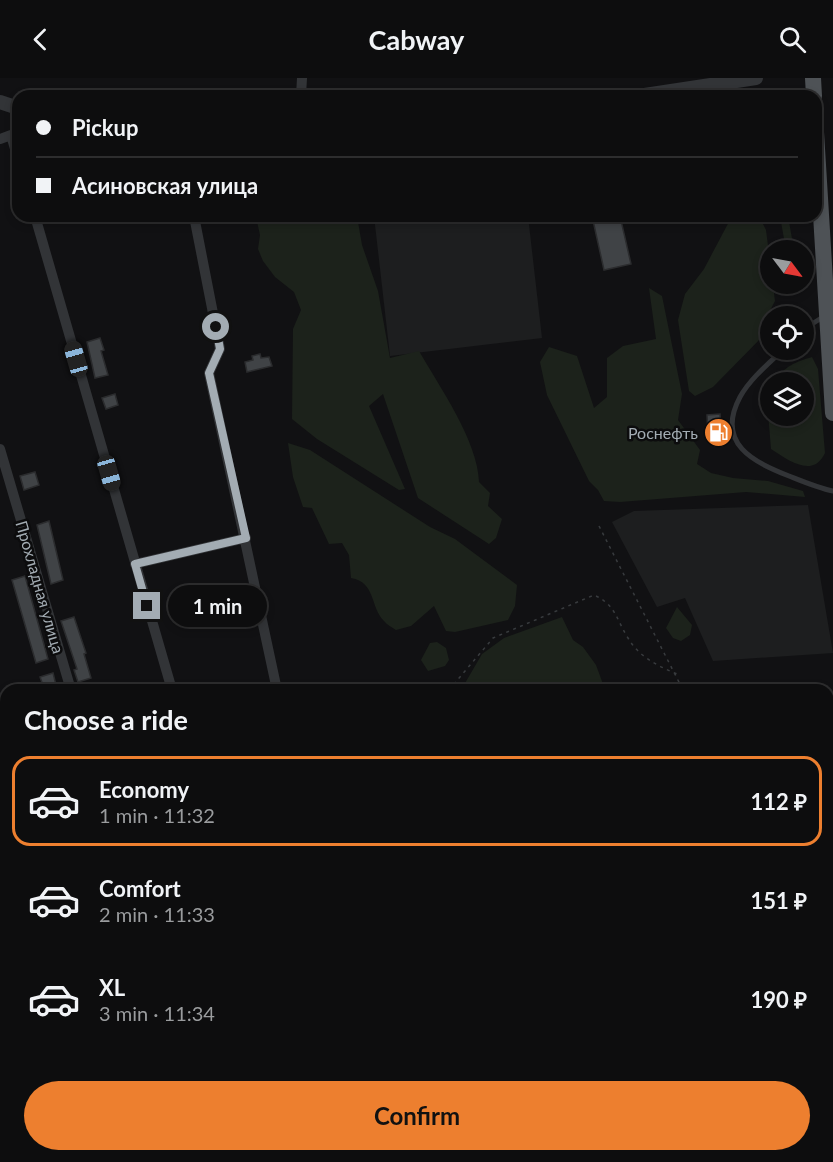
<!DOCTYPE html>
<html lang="en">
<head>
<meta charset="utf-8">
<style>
	body { margin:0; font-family:Lato,sans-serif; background:#161617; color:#f1f3f6; height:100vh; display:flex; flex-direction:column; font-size:22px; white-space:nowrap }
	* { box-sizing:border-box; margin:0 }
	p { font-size:20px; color:#9a9c9e }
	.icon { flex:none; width:33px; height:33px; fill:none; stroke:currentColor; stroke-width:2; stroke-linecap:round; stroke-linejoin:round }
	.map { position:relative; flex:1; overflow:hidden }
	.sheet { position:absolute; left:0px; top:606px; width:834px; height:478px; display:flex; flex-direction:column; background:#0d0d0e; border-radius:18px 18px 0 0; box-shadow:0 3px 9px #0003,0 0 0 2px #2d2d2e }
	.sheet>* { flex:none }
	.hud { position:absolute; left:12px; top:12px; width:810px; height:132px; border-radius:18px; box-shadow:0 3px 9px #0003,0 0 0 2px #2d2d2e; display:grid; align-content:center; height:132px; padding:0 24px; background:#0d0d0e }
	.needle { width:39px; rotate:122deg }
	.fabs { position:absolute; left:760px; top:162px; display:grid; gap:12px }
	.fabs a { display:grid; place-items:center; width:54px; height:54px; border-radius:50%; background:#0d0d0e; box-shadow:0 3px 9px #0003,0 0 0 2px #2d2d2e; font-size:30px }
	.end { position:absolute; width:27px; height:27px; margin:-14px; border:8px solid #a3acb3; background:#111; box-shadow:0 0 0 3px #111 }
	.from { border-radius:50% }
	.bubble { position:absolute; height:42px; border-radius:21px; background:#0d0d0e; box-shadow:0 3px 9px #0003,0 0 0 2px #2d2d2e; font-size:20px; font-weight:700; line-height:42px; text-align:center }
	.car { position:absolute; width:18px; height:36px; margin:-18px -9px; border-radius:8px; box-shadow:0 0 4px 2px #0007; background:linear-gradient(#222 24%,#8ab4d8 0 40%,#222 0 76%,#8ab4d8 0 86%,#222 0) }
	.hud b { display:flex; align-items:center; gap:21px; height:57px; font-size:22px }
	.hud b+b { border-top:2px solid #2d2d2e }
	.hud i { width:15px; height:15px; background:#f1f3f6 }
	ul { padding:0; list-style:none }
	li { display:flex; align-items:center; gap:18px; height:90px; margin:0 12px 9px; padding:0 12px; border:3px solid transparent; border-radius:18px }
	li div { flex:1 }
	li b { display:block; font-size:22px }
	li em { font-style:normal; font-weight:700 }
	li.selected { border-color:#ed7f2f }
	li>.icon { width:54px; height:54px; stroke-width:1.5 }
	h2 { padding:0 24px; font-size:27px; line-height:72px }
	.cta { display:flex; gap:12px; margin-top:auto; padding:12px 24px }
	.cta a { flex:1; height:69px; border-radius:36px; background:#ed7f2f; color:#111; font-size:24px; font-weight:700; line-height:69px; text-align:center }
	header { display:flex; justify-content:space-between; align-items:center; height:78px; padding:0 24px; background:#0d0d0e; font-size:27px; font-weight:700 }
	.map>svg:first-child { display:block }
	.built { fill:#1d1e1f }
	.green { fill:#1c221b }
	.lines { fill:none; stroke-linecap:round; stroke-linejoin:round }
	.stream { stroke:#2a3538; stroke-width:3 }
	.building { fill:#404346; stroke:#2b2c2e; stroke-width:1.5 }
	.path { stroke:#383b3e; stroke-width:1.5; stroke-dasharray:3 4.5; stroke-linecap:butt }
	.service { stroke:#323437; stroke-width:5 }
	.minor { stroke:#323437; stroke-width:10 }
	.tertiary { stroke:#323437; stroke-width:14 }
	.primary { stroke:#4e5256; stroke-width:16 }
	.route { stroke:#a3acb3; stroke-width:8 }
	.labels { text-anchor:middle; stroke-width:5; stroke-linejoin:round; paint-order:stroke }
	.poi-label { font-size:16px; fill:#a3acb3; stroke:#0c0c0d; text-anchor:end }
	.street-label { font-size:16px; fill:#a3acb3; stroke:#0c0c0d }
</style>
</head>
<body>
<header><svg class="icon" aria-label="back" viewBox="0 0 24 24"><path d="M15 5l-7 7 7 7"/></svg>Cabway<svg class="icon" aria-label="search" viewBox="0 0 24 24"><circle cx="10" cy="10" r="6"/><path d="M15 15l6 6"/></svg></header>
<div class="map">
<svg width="833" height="1084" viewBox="0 0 833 1084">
	<rect width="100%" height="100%" fill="#111113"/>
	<path class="built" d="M374 138H528L542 260 390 278Z
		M808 427 833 575 713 583 685 520 657 529 612 444 634 433Z"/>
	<path class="green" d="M357 138 362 167 378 213 390 280 419 273C439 308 478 363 479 404L490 415 488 428 502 441 496 460 489 466 418 420 383 316 369 328 405 411 399 412 317 361 292 341 293 251 301 232 294 214 275 199 263 183 258 171 260 157 256 139Z
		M732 138H759L766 152 775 223 765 242 764 257 713 309 695 318 689 313 678 242 685 216 704 191Z
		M780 138H788L794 172H786Z
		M649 210 662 218 682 316 678 342 700 372 697 386 711 395 733 400 768 403 803 413 805 419 746 414 620 424 604 423 598 412 589 403 547 317 540 284 549 269 577 278 594 330 607 319V280L623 268 656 261Z
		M812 279 818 291 825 375C813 401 788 382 771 371L767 323 771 315V338H804V304H776C783 288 796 284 812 279Z
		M288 365 310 372 430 449 455 461 517 507 515 528 508 542 455 554 446 553 434 528 411 548 396 552C392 549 387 547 384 543 370 529 376 504 351 500L349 477 342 465 329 466 312 430 303 429 293 399Z
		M677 529 692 547 690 557 681 563 673 560 666 550Z
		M562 539 573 562 583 569 596 587 603 606 612 612H461L482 576 504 560Z
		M437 564 446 570 449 582 445 588 428 593 421 582 430 565Z
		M828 633 833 636V726L828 722Z
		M828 735 833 738V916L828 915Z
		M0 811H6V1078L384 1079 380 1084H0Z
		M463 1079V1078L541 1079 536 1084H449Z"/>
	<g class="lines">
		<path class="stream" d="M388 1084 395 1078"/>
	</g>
	<path class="building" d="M592 138H620L631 186 604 192Z
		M100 260 104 272 101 273 108 297 95 300 87 264Z
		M260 276 261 280 269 279 272 288 247 294 245 284 253 282 252 278Z
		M115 316 118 327 106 331 102 320Z
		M720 336 721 357H708L707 337Z
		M35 394 39 407 24 412 20 398Z
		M49 443 63 502 51 506 37 447Z
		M25 498 48 581 36 585 12 502Z
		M74 539 86 575 84 576 91 600 78 604 74 592 77 591 61 543Z
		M53 595 56 607 44 610 40 599Z"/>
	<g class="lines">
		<path class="path" d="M599 448 683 612
			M449 612 493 560 594 517C616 527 616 541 628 560 639 579 658 588 677 596
			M828 981 833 992
			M828 1027 833 1028
			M584 1084 589 1078"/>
		<path class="service" d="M804 251 823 239
			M783 272C768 286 750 301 740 319 715 366 754 384 789 398 804 404 818 410 833 413"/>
		<path class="minor" d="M301 18 302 0
			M0 61 11 57 18 81
			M35 138 172 612
			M194 138 220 271 209 295 277 612
			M0 371 71 612
			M135 486 246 460
			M0 698 6 718"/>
		<path class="tertiary" d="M638 18 756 0
			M0 24 18 30"/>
		<path class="primary" d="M813 0 814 18
			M816 54 833 335"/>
	</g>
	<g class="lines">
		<path class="route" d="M147 528 135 486 246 460 209 295 220 271 216 249"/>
	</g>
	<defs>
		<symbol id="fuel-disc" viewBox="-11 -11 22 22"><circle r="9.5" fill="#ed7f2f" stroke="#0c0c0d"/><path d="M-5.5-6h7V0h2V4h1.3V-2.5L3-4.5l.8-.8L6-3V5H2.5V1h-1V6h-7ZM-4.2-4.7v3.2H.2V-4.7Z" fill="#fff"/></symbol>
	</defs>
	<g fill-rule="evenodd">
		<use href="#fuel-disc" x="702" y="338" width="33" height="33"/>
	</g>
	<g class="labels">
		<g class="poi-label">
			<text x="698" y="361">Роснефть</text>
		</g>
		<g class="street-label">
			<text transform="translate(40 509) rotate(74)" y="6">Прохладная улица</text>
		</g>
	</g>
</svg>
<div class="fabs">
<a><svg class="needle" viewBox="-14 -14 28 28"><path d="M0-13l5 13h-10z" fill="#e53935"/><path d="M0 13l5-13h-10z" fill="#9a9c9e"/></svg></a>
<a><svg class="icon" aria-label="locate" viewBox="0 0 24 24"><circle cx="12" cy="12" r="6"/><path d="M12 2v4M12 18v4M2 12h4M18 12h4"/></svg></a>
<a><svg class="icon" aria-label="layers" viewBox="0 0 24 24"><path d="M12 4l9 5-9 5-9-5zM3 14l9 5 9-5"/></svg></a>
</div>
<i class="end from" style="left:216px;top:249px"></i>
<i class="end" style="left:147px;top:528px"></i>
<div class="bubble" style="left:168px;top:507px;width:99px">1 min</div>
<i class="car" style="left:76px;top:281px;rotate:344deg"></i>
<i class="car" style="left:109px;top:395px;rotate:164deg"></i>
<div class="hud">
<b><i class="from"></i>Pickup</b>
<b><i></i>Асиновская улица</b>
</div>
<section class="sheet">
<h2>Choose a ride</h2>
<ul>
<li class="selected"><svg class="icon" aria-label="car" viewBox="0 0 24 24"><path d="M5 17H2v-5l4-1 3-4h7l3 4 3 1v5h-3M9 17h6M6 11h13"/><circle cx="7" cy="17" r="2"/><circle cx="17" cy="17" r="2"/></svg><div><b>Economy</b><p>1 min · 11:32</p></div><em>112 ₽</em></li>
<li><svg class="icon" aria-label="car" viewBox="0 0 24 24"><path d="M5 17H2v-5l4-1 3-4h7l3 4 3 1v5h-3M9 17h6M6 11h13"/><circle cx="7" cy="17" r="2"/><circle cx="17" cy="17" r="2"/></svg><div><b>Comfort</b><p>2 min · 11:33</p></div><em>151 ₽</em></li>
<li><svg class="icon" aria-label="car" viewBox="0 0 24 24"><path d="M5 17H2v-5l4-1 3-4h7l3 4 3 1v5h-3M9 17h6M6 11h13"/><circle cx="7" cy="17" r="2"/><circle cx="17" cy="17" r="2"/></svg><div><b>XL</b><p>3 min · 11:34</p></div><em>190 ₽</em></li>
</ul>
<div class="cta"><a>Confirm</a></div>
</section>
</div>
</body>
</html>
